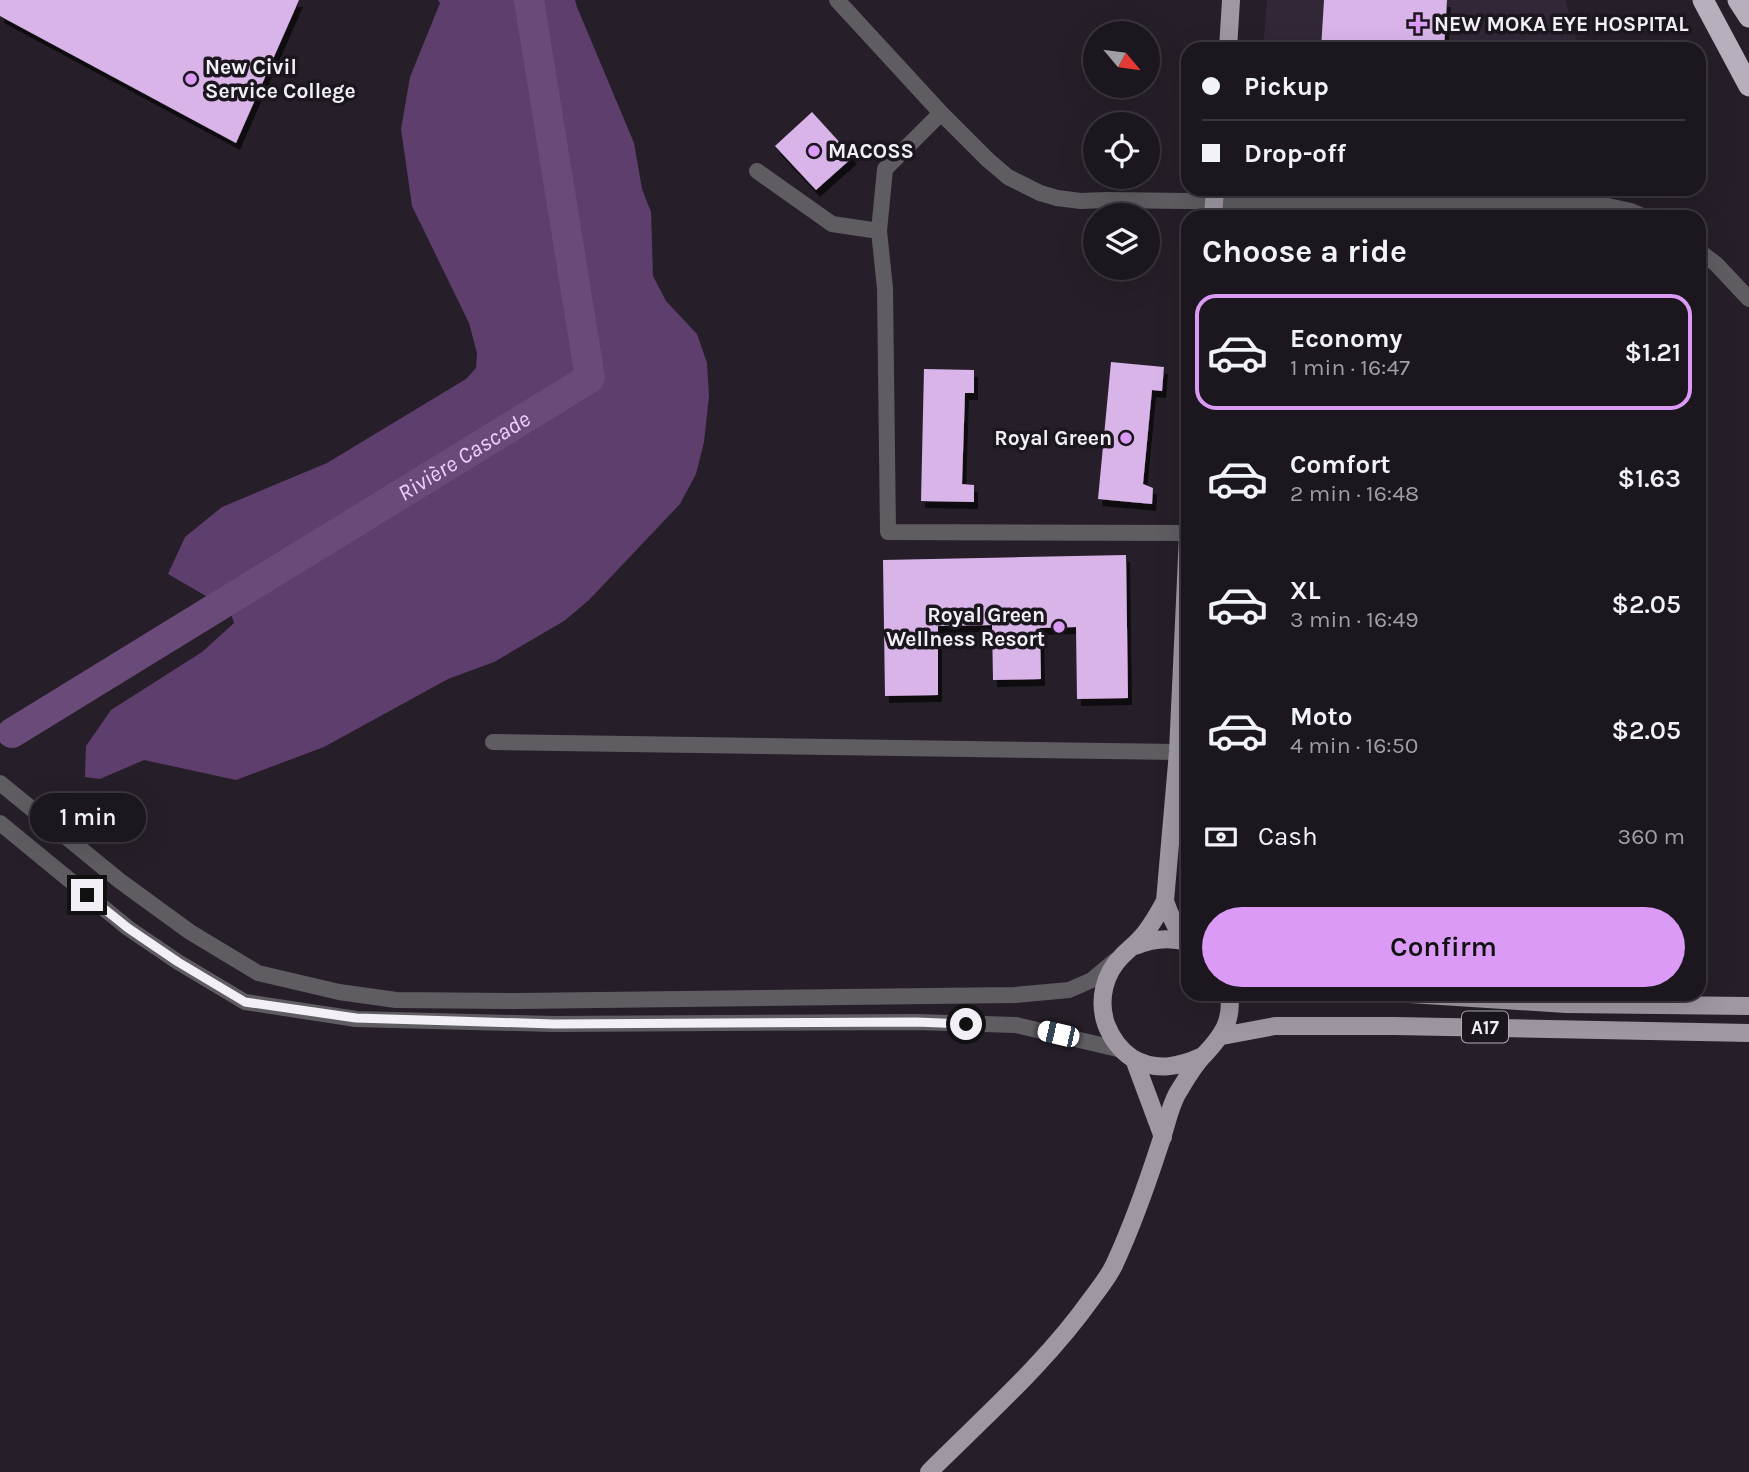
<!DOCTYPE html>
<html lang="en">
<head>
<meta charset="utf-8">
<style>
	body { margin:0; font-family:Karla,sans-serif; background:#252028; color:#f1f3f6; height:100vh; display:flex; flex-direction:column; font-size:26px; white-space:nowrap }
	* { box-sizing:border-box; margin:0 }
	p { font-size:23px; color:#a09fa4 }
	.icon { flex:none; width:38px; height:38px; fill:none; stroke:currentColor; stroke-width:2; stroke-linecap:round; stroke-linejoin:round }
	.map { position:relative; flex:1; overflow:hidden }
	.details { position:absolute; left:1181px; top:210px; width:525px; height:791px; display:flex; flex-direction:column; background:#1c171f; border-radius:21px; box-shadow:0 7px 28px #0002,0 0 0 2px #3a363d }
	.details>* { flex:none }
	.hud { position:absolute; left:1181px; top:42px; width:525px; height:154px; border-radius:21px; box-shadow:0 7px 28px #0002,0 0 0 2px #3a363d; display:grid; align-content:center; height:154px; padding:0 21px; background:#1c171f }
	.needle { width:46px; rotate:119deg }
	.controls { position:absolute; left:1083px; top:21px; display:grid; gap:14px }
	.controls a { display:grid; place-items:center; width:77px; height:77px; border-radius:50%; background:#1c171f; box-shadow:0 7px 28px #0002,0 0 0 2px #3a363d; font-size:35px }
	.end { position:absolute; width:32px; height:32px; margin:-16px; border:9px solid #f3eff6; background:#111; box-shadow:0 0 0 4px #111 }
	.from { border-radius:50% }
	.bubble { position:absolute; height:49px; border-radius:24px; background:#1c171f; box-shadow:0 7px 28px #0002,0 0 0 2px #3a363d; font-size:23px; font-weight:600; line-height:49px; text-align:center }
	.car { position:absolute; width:21px; height:42px; margin:-21px -10px; border-radius:9px; box-shadow:0 0 5px 2px #0007; background:linear-gradient(#fff 24%,#345 0 40%,#fff 0 76%,#345 0 86%,#fff 0) }
	.hud b { display:flex; align-items:center; gap:24px; height:66px; font-size:26px }
	.hud b+b { border-top:2px solid #3a363d }
	.hud i { width:18px; height:18px; background:#f1f3f6 }
	ul { padding:0; list-style:none }
	li { display:flex; align-items:center; gap:21px; height:116px; margin:0 14px 10px; padding:0 7px; border:4px solid transparent; border-radius:21px }
	li div { flex:1 }
	li b { display:block; font-size:26px }
	li em { font-style:normal; font-weight:600 }
	li.on { border-color:#da9af6 }
	li>.icon { width:63px; height:63px; stroke-width:1.5 }
	h2 { padding:0 21px; font-size:32px; line-height:84px }
	.pay { display:flex; align-items:center; gap:18px; height:77px; padding:0 21px; font-size:26px }
	.pay p { margin-inline-start:auto }
	.primary-button { display:flex; gap:14px; margin-top:auto; padding:14px 21px }
	.primary-button a { flex:1; height:80px; border-radius:42px; background:#da9af6; color:#111; font-size:28px; font-weight:600; line-height:80px; text-align:center }
	.map>svg:first-child { display:block }
	.built { fill:#312736 }
	.forest { fill:#5e3e6c }
	.lines { fill:none; stroke-linecap:round; stroke-linejoin:round }
	.river { stroke:#6a4a79; stroke-width:30 }
	.building { fill:#d8b4e9; filter:url(#shadow) }
	.street { stroke:#605d62; stroke-width:16 }
	.primary { stroke:#9f98a3; stroke-width:18 }
	.highway { stroke:#b8afbd; stroke-width:21 }
	.route { stroke:#f3eff6; stroke-width:9 }
	.poi-dot { fill:#da9af6; stroke:#1c161f; stroke-width:2.5 }
	.labels { text-anchor:middle; stroke-width:7; stroke-linejoin:round; paint-order:stroke }
	.shield { fill:#1c161f; stroke:#b2aeb6; stroke-width:2 }
	.shield-label { font-size:19px; font-weight:bold; fill:#f3eff6 }
	.poi-label { font-size:21px; font-weight:bold; fill:#f3eff6; stroke:#1c161f; text-anchor:start }
	.water-label { font-size:23px; font-style:italic; fill:#eecffc; stroke:#1c161f }
</style>
</head>
<body>
<div class="map">
<svg width="1749" height="1472" viewBox="0 0 1749 1472">
	<defs>
		<filter id="shadow"><feDropShadow dx="4" dy="7" stdDeviation="0" flood-color="#0009"/></filter>
	</defs>
	<rect width="100%" height="100%" fill="#261f29"/>
	<path class="built" d="M1267 0H1565L1579 49H1263Z"/>
	<path class="forest" d="M438 0H575L577 7 634 143 642 189 651 212 653 276 666 301 697 334 707 363 709 396 704 442 696 474 680 504 589 600 564 621 494 662 448 679 324 747 236 780 144 760 100 779 85 777 86 746 111 710 202 652 234 623 230 610 168 574 185 537 222 507 327 463 466 379 476 368 477 353 469 323 412 206 401 129 410 77 440 3Z"/>
	<g class="lines">
		<path class="river" id="s1" d="M12 733 590 378 529 0"/>
	</g>
	<path class="building" d="M0 0H299L236 143 0 16Z
		M1324 0H1447L1444 49H1321Z
		M812 112 853 157 816 190 775 146Z
		M1111 362 1164 367 1162 391 1152 390 1143 484 1153 488 1152 504 1098 499Z
		M924 369 974 370V393H965L962 484 974 485V502L921 501Z
		M1126 555 1128 698 1077 699 1076 627 1040 628 1041 679 993 680 992 625 938 626V695L885 696 883 560Z"/>
	<g class="lines">
		<path class="street" d="M837 0 941 113 988 160 1008 177 1040 193 1057 198 1081 201 1105 200 1608 206 1631 211 1645 217
			M941 113 885 169 879 231 885 288 888 532 1188 533
			M757 171 832 224 879 231
			M1699 251 1716 264 1749 299
			M493 742 1178 752
			M0 783 120 881 190 932 258 973 339 992 396 1000 517 1001 1015 995 1069 990 1092 980 1116 960
			M0 823 128 928 178 962 245 1002 356 1019 554 1024 916 1022 1016 1025 1122 1050"/>
		<path class="primary" d="M1228 49 1231 0
			M1213 217 1215 189
			M1165 901C1159 912 1153 923 1145 933 1138 942 1130 948 1122 956 1104 974 1098 1000 1106 1024 1111 1037 1120 1050 1132 1058 1156 1072 1179 1067 1203 1056
			M1186 941C1176 929 1170 916 1165 901L1178 752 1188 536
			M1135 946C1153 938 1169 937 1188 942
			M1410 994 1566 1004 1749 1006
			M1222 1036 1275 1026H1395L1749 1033
			M1134 1059 1163 1137
			M929 1472C985 1416 1046 1363 1092 1298 1100 1287 1110 1275 1115 1263 1133 1224 1147 1184 1160 1144 1166 1127 1169 1109 1177 1094 1185 1081 1194 1065 1204 1055 1222 1036 1233 1021 1229 994"/>
		<path class="highway" d="M1703 0 1749 86
			M1738 0 1749 17"/>
	</g>
	<g class="lines">
		<path class="route" d="M87 895 128 928 178 962 245 1002 356 1018 554 1024 916 1022 966 1024"/>
	</g>
	<g class="poi-dot">
		<path d="M1414.5 13.5h7v7h7v7h-7v7h-7v-7h-7v-7h7z"/>
		<circle cx="191" cy="79" r="7"/>
		<circle cx="814" cy="151" r="7"/>
		<circle cx="1126" cy="438" r="7"/>
		<circle cx="1059" cy="627" r="7"/>
	</g>
	<g class="labels">
		<rect class="shield" x="1462" y="1011.5" width="46" height="31" rx="5"/>
		<g class="shield-label">
			<text x="1485" y="1034">A17</text>
		</g>
		<g class="poi-label">
			<text x="1434" y="31">NEW MOKA EYE HOSPITAL</text>
			<text x="205" y="74">New Civil<tspan x="205" dy="24">Service College</tspan></text>
			<text x="828" y="158">MACOSS</text>
			<text x="1112" y="445" text-anchor="end">Royal Green</text>
			<text x="1045" y="622" text-anchor="end">Royal Green<tspan x="1045" dy="24">Wellness Resort</tspan></text>
		</g>
		<g class="water-label">
			<text dy="8" stroke="none"><textPath href="#s1" startOffset="530">Rivière Cascade</textPath></text>
		</g>
	</g>
</svg>
<div class="controls">
<a><svg class="needle" viewBox="-14 -14 28 28"><path d="M0-13l5 13h-10z" fill="#e53935"/><path d="M0 13l5-13h-10z" fill="#a09fa4"/></svg></a>
<a><svg class="icon" aria-label="locate" viewBox="0 0 24 24"><circle cx="12" cy="12" r="6"/><path d="M12 2v4M12 18v4M2 12h4M18 12h4"/></svg></a>
<a><svg class="icon" aria-label="layers" viewBox="0 0 24 24"><path d="M12 4l9 5-9 5-9-5zM3 14l9 5 9-5"/></svg></a>
</div>
<i class="end from" style="left:966px;top:1024px"></i>
<i class="end" style="left:87px;top:895px"></i>
<div class="bubble" style="left:30px;top:793px;width:116px">1 min</div>
<i class="car" style="left:1058px;top:1034px;rotate:283deg"></i>
<div class="hud">
<b><i class="from"></i>Pickup</b>
<b><i></i>Drop-off</b>
</div>
<section class="details">
<h2>Choose a ride</h2>
<ul>
<li class="on"><svg class="icon" aria-label="car" viewBox="0 0 24 24"><path d="M5 17H2v-5l4-1 3-4h7l3 4 3 1v5h-3M9 17h6M6 11h13"/><circle cx="7" cy="17" r="2"/><circle cx="17" cy="17" r="2"/></svg><div><b>Economy</b><p>1 min · 16:47</p></div><em>$1.21</em></li>
<li><svg class="icon" aria-label="car" viewBox="0 0 24 24"><path d="M5 17H2v-5l4-1 3-4h7l3 4 3 1v5h-3M9 17h6M6 11h13"/><circle cx="7" cy="17" r="2"/><circle cx="17" cy="17" r="2"/></svg><div><b>Comfort</b><p>2 min · 16:48</p></div><em>$1.63</em></li>
<li><svg class="icon" aria-label="car" viewBox="0 0 24 24"><path d="M5 17H2v-5l4-1 3-4h7l3 4 3 1v5h-3M9 17h6M6 11h13"/><circle cx="7" cy="17" r="2"/><circle cx="17" cy="17" r="2"/></svg><div><b>XL</b><p>3 min · 16:49</p></div><em>$2.05</em></li>
<li><svg class="icon" aria-label="car" viewBox="0 0 24 24"><path d="M5 17H2v-5l4-1 3-4h7l3 4 3 1v5h-3M9 17h6M6 11h13"/><circle cx="7" cy="17" r="2"/><circle cx="17" cy="17" r="2"/></svg><div><b>Moto</b><p>4 min · 16:50</p></div><em>$2.05</em></li>
</ul>
<div class="pay"><svg class="icon" aria-label="cash" viewBox="0 0 24 24"><path d="M3 7h18v10H3z"/><circle cx="12" cy="12" r="2"/></svg>Cash<p>360 m</p></div>
<div class="primary-button"><a>Confirm</a></div>
</section>
</div>
</body>
</html>
